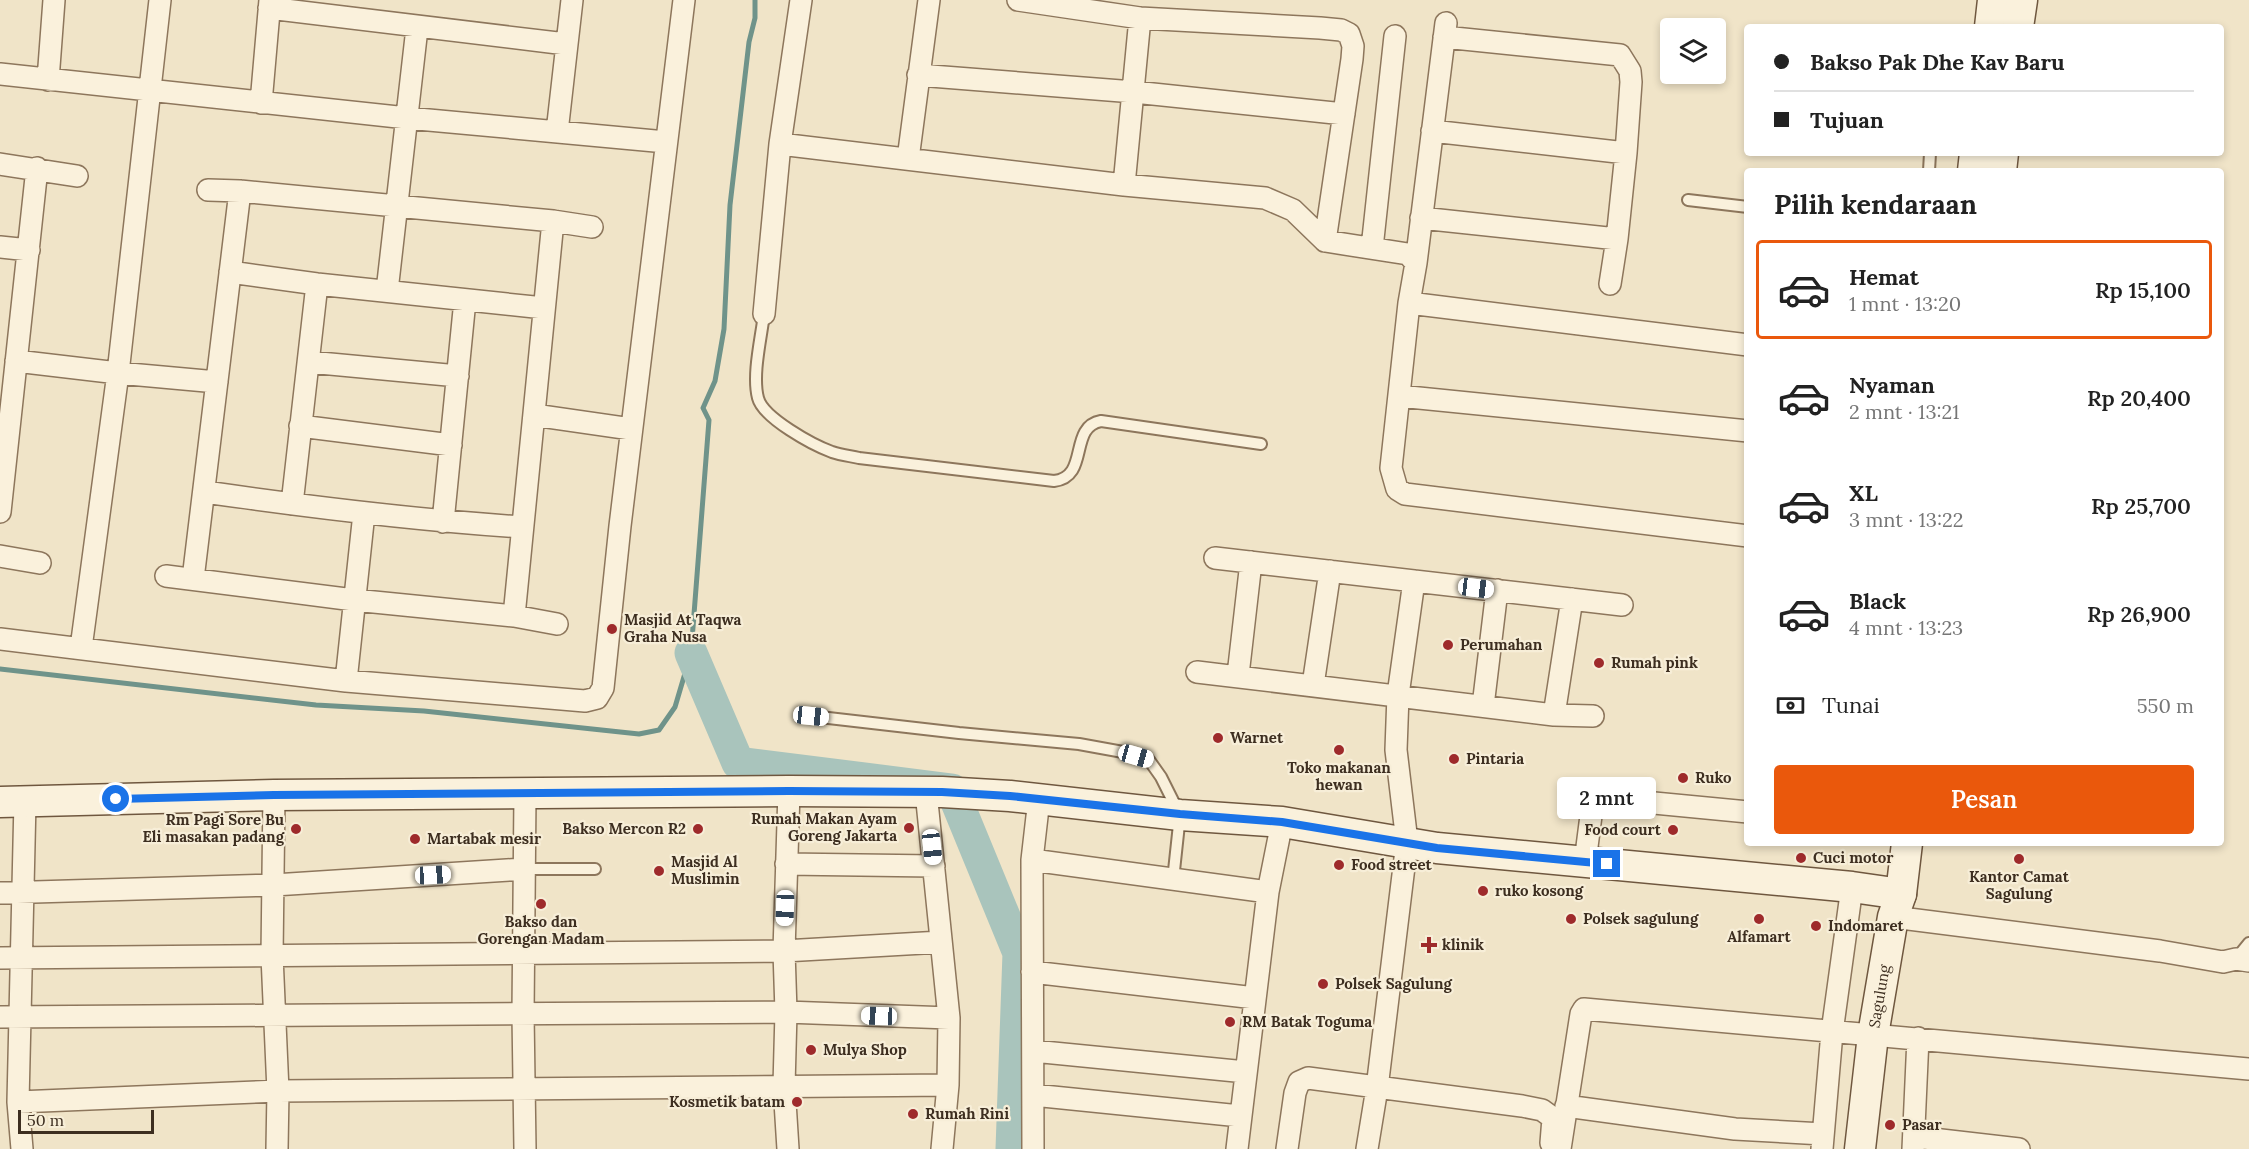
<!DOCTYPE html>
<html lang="id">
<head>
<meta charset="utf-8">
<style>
	body { margin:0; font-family:Lora,serif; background:#f6f6f6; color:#222; height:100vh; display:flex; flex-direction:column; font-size:22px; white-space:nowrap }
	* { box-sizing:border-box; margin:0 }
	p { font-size:20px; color:#767676 }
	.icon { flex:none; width:33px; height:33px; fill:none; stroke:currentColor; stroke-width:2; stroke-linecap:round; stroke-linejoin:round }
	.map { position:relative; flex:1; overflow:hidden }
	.side { position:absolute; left:1744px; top:168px; width:480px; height:678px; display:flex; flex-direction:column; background:#fff; border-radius:6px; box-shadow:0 3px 9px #0003 }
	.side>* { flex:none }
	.top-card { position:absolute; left:1744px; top:24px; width:480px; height:132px; border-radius:6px; box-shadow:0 3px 9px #0003; display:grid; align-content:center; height:132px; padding:0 30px; background:#fff }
	.controls { position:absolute; left:1660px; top:18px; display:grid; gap:12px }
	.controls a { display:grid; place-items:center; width:66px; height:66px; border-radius:6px; background:#fff; box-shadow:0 3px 9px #0003; font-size:30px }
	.scale { position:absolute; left:18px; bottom:15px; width:136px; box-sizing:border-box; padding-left:6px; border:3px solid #3d2e20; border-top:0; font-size:16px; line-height:21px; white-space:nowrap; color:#3d2e20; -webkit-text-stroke:4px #f7eed8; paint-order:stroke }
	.end { position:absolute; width:27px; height:27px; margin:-14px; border:8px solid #1a73e8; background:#fff; box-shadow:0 0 0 3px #fff }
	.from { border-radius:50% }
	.bubble { position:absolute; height:42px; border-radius:6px; background:#fff; box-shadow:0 3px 9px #0003; font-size:20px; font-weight:600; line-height:42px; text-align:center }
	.car { position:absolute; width:18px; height:36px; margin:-18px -9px; border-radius:8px; box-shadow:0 0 4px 2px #0007; background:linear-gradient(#fff 24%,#345 0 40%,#fff 0 76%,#345 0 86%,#fff 0) }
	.top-card b { display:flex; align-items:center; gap:21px; height:57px; font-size:22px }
	.top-card b+b { border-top:2px solid #e0e0e0 }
	.top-card i { width:15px; height:15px; background:#222 }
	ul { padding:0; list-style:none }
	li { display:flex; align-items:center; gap:18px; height:99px; margin:0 12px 9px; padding:0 18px; border:3px solid transparent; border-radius:6px }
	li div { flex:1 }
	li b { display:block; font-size:22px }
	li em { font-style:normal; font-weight:600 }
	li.on { border-color:#ea580c }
	li>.icon { width:54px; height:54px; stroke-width:1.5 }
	h2 { padding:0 30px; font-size:27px; line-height:72px }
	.pay { display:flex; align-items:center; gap:15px; height:66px; padding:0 30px; font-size:22px }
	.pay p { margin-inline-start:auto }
	.primary-button { display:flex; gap:12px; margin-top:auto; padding:12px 30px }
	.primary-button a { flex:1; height:69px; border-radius:6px; background:#ea580c; color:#fff; font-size:24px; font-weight:600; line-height:69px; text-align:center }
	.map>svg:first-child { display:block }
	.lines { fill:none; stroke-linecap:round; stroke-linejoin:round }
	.stream { stroke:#6f938a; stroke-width:5 }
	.river { stroke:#a9c4bc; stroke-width:33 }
	.lane-casing { stroke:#8d765c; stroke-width:14 }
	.street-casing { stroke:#8d765c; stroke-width:24 }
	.secondary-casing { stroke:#6f573f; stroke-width:33 }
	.lane { stroke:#faf1dc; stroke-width:10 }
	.street { stroke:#faf1dc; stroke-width:21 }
	.secondary { stroke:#faf1dc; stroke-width:30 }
	.route { stroke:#1a73e8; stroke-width:8 }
	.poi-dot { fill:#9e2a2b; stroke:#f7eed8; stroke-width:2 }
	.labels { text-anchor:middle; stroke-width:4.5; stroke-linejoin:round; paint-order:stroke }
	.poi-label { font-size:15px; font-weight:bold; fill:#3d2e20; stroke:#f7eed8; text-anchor:start }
	.street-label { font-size:15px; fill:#3d2e20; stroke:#f7eed8 }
</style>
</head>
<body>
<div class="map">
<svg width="2249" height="1149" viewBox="0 0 2249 1149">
	<rect width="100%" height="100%" fill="#f0e4c8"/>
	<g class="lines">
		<path class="stream" d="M0 669 316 705 424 711 639 734 659 730 675 707 691 653 709 420 703 408 715 381 724 329 730 205 749 42 755 18V0"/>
		<path class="river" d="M691 653 738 763 952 790 1019 953 1012 1149"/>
		<defs>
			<path id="lane" d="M1929 171 1930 153
				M1688 200 1748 207
				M764 314C761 339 752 375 758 398 763 418 813 445 832 452 841 455 850 456 859 458L1054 481C1090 477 1068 427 1101 421L1261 444
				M811 716 959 733 1079 744 1123 752 1149 760 1161 777 1180 815 1173 880
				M524 869H595
				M2236 959 2249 943"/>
			<path id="street" d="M1018 0 1140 18 1320 28 1341 30 1349 34 1353 46 1352 59 1325 241
				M269 8 566 44
				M0 74 407 118 666 142
				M918 75 1134 92 1344 114
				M48 80 54 0
				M261 103 270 0
				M1432 131 1626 153 1631 82 1630 71 1620 55 1444 37
				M557 132 572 0
				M780 144 1124 185 1265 198 1293 210 1325 241 1408 254 1416 263 1409 303 1391 468 1397 489 1405 494 1748 536
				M908 159 929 0
				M0 164 77 176
				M1124 185 1140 18
				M208 190 240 191 553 221 592 227
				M1421 218 1617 239 1626 153
				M0 247 29 250
				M1372 248 1395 36
				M1416 263 1446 23
				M230 272 317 284 544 308
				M1610 284 1617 239
				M387 291 417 28
				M1409 303 1748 345
				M764 314 780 144 801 0
				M16 361 118 373 217 382
				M309 362 458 376
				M1399 396 1748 431
				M534 415 631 429
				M300 426 451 445
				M205 492C310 507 416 520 522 527
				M292 504 317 284
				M0 512 37 168
				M443 522 465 300
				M0 556 40 563
				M1215 558 1622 605
				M166 576 354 600 514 616 557 624
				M193 579 240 191
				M514 616 553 221
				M0 639 346 681 585 701 597 698 603 688 620 526 684 0
				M81 648 118 373 160 0
				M1197 672 1554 715 1593 716
				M1238 675 1251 562
				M346 681 364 513
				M1313 685 1330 571
				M1483 706 1497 590
				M1554 715 1572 599
				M926 792 949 1018 948 1085 942 1149
				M274 795 272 956 278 1091 277 1149
				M1032 860 1268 892
				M1585 862 1592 808 1596 801 1602 798 1748 812
				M786 864 934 866
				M0 893 274 885 524 869
				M1893 917 2160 951 2223 962 2236 959 2249 961
				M0 958 784 951 941 942
				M1032 972 1255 998
				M0 1017 786 1012 949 1018
				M1033 1051 1246 1072
				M1033 1095 1240 1116
				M18 1102 278 1091 948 1085
				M1566 1106 1735 1129 1823 1134
				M1915 1137 2019 1149
				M22 1149 18 1102 25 801
				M525 1149 523 1014 525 794
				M788 1149 784 1086 786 1012 784 951 789 791
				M1033 1149 1032 860 1039 799
				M1237 1149 1268 892 1282 822
				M1287 1149 1295 1093 1299 1082 1308 1078 1522 1106 1542 1110 1553 1118 1551 1143
				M1367 1149 1377 1088 1407 842 1396 750 1398 695 1414 581
				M1560 1149 1581 1014 1584 1009 2249 1069
				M1822 1149 1832 1032 1852 887
				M1913 1149 1918 1038"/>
			<g id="secondary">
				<path d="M1990 27 1993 0"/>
				<path d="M2018 27 2022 0"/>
				<path d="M1973 171 1975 153"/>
				<path d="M2001 171 2003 153"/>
				<path d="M0 802 274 795 789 791 942 792 1010 796 1180 815 1282 822 1437 848 1852 887 1901 894"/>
				<path id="s1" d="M1860 1149 1873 1035 1893 917 1901 894 1907 843"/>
			</g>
		</defs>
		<use href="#lane" class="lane-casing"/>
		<use href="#street" class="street-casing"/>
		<use href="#secondary" class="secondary-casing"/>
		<use href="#lane" class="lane"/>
		<use href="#street" class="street"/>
		<use href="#secondary" class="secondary"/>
	</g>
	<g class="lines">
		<path class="route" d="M116 799 274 795 789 791 942 792 1010 796 1180 814 1282 822 1437 848 1607 864"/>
	</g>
	<g class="poi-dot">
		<circle cx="612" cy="629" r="6"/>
		<circle cx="1448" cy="645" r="6"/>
		<circle cx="1599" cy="663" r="6"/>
		<circle cx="1218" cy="738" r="6"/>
		<circle cx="1339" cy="750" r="6"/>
		<circle cx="1454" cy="759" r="6"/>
		<circle cx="1683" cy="778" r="6"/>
		<circle cx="909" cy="828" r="6"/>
		<circle cx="296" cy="829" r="6"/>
		<circle cx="698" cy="829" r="6"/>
		<circle cx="1673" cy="830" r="6"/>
		<circle cx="415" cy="839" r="6"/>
		<circle cx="1801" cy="858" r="6"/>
		<circle cx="2019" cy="859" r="6"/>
		<circle cx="1339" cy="865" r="6"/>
		<circle cx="659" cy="871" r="6"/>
		<circle cx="1483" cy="891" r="6"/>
		<circle cx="541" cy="904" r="6"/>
		<circle cx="1571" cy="919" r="6"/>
		<circle cx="1759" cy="919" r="6"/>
		<circle cx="1816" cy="926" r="6"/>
		<path d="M1426 936h6v6h6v6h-6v6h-6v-6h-6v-6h6z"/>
		<circle cx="1323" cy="984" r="6"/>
		<circle cx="1230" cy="1022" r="6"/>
		<circle cx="811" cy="1050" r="6"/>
		<circle cx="797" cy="1102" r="6"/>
		<circle cx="913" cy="1114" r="6"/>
		<circle cx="1890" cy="1125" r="6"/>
	</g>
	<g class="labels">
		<g class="poi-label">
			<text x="624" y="625">Masjid At Taqwa<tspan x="624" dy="17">Graha Nusa</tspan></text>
			<text x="1460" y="650">Perumahan</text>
			<text x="1611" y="668">Rumah pink</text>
			<text x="1230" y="743">Warnet</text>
			<text x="1466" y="764">Pintaria</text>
			<text x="1339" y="773" text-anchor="middle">Toko makanan<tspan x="1339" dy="17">hewan</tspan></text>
			<text x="1695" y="783">Ruko</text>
			<text x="897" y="824" text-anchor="end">Rumah Makan Ayam<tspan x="897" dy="17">Goreng Jakarta</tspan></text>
			<text x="284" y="825" text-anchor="end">Rm Pagi Sore Bu<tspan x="284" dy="17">Eli masakan padang</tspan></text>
			<text x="686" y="834" text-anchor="end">Bakso Mercon R2</text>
			<text x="1661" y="835" text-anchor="end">Food court</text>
			<text x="427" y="844">Martabak mesir</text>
			<text x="1813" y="863">Cuci motor</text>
			<text x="671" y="867">Masjid Al<tspan x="671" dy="17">Muslimin</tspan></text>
			<text x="1351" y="870">Food street</text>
			<text x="2019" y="882" text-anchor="middle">Kantor Camat<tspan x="2019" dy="17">Sagulung</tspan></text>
			<text x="1495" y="896">ruko kosong</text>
			<text x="1583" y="924">Polsek sagulung</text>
			<text x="541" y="927" text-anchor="middle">Bakso dan<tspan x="541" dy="17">Gorengan Madam</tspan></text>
			<text x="1828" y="931">Indomaret</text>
			<text x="1759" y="942" text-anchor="middle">Alfamart</text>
			<text x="1442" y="950">klinik</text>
			<text x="1335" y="989">Polsek Sagulung</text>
			<text x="1242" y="1027">RM Batak Toguma</text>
			<text x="823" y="1055">Mulya Shop</text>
			<text x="785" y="1107" text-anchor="end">Kosmetik batam</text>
			<text x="925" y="1119">Rumah Rini</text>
			<text x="1902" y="1130">Pasar</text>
		</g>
		<g class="street-label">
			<text dy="5" stroke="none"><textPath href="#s1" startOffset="154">Sagulung</textPath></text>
		</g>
	</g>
</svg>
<div class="controls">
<a><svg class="icon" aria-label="layers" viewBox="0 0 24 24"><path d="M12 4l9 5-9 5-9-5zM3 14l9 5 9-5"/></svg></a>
</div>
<div class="scale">50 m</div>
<i class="end from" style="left:116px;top:799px"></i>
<i class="end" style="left:1607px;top:864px"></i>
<div class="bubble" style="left:1557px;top:777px;width:99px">2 mnt</div>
<i class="car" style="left:1476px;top:588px;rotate:97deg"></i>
<i class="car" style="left:811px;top:716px;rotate:96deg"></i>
<i class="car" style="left:1136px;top:756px;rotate:106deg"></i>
<i class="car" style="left:932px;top:847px;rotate:174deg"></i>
<i class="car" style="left:433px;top:875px;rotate:87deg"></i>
<i class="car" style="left:785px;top:908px;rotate:182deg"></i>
<i class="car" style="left:879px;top:1016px;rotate:272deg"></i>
<div class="top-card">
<b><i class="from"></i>Bakso Pak Dhe Kav Baru</b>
<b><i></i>Tujuan</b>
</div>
<section class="side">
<h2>Pilih kendaraan</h2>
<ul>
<li class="on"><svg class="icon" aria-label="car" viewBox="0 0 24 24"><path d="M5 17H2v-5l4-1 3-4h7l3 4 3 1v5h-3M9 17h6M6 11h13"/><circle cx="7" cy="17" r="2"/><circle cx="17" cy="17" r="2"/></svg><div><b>Hemat</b><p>1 mnt · 13:20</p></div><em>Rp 15,100</em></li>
<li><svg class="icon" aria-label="car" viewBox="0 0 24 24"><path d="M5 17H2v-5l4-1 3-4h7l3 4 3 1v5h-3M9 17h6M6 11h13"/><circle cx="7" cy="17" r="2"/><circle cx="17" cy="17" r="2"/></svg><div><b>Nyaman</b><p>2 mnt · 13:21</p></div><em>Rp 20,400</em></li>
<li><svg class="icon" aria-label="car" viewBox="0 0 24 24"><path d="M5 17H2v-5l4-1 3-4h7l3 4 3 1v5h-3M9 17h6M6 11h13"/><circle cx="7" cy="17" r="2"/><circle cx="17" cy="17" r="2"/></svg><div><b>XL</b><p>3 mnt · 13:22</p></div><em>Rp 25,700</em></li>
<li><svg class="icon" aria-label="car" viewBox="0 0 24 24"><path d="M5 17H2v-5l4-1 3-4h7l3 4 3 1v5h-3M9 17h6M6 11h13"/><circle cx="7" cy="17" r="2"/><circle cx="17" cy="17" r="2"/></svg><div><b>Black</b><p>4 mnt · 13:23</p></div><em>Rp 26,900</em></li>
</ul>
<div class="pay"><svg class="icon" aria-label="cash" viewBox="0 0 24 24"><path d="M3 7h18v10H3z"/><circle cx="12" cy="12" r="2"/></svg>Tunai<p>550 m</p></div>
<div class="primary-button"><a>Pesan</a></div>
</section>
</div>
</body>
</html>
